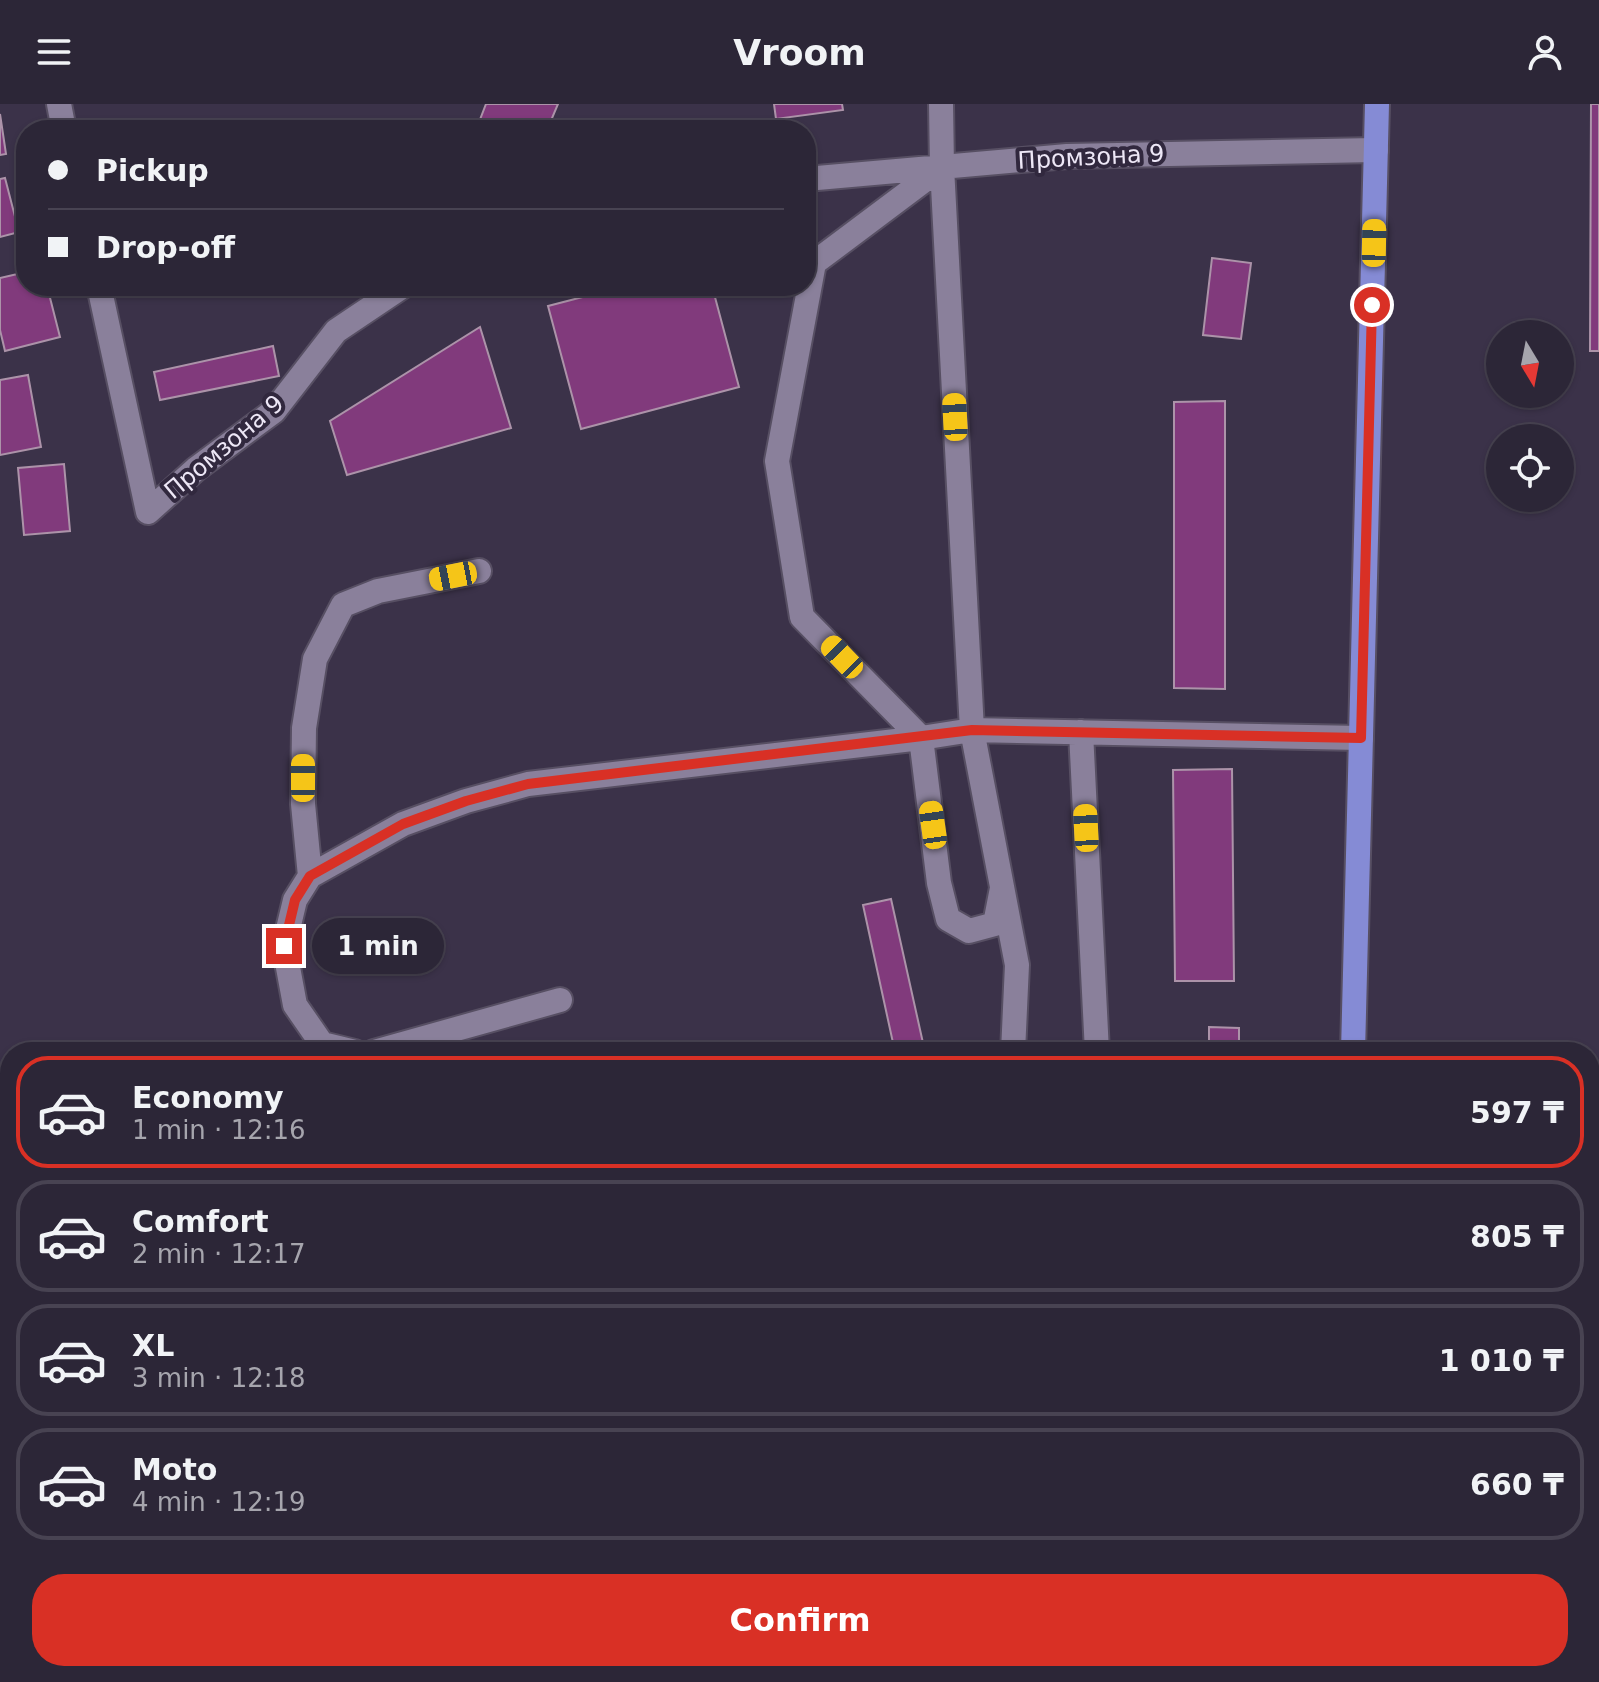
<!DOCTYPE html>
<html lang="en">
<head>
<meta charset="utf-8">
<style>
	body { margin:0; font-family:"DejaVu Sans",sans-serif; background:#342e3f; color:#f1f3f6; height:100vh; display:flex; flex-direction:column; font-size:30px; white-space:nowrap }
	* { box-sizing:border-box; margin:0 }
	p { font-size:26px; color:#a6a5ad }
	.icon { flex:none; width:44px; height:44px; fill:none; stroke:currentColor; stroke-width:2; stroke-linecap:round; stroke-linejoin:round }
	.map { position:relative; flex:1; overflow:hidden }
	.sheet { position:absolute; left:0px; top:938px; width:1600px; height:640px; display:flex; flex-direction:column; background:#2c2637; border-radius:32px 32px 0 0; box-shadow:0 2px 6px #0004,0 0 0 2px #484352 }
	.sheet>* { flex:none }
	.banner { position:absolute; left:16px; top:16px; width:800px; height:176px; border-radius:32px; box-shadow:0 2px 6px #0004,0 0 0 2px #484352; display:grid; align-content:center; height:176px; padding:0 32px; background:#2c2637 }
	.needle { width:52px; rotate:170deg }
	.buttons { position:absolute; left:1486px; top:216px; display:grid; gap:16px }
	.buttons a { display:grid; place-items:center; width:88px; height:88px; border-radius:50%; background:#2c2637; box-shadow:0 2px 6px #0004,0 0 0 2px #484352; font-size:40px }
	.end { position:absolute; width:36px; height:36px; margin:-18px; border:10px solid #d93025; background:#fff; box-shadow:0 0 0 4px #fff }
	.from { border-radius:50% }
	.bubble { position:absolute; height:56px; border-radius:28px; background:#2c2637; box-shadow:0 2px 6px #0004,0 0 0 2px #484352; font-size:26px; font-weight:700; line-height:56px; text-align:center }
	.car { position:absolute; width:24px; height:48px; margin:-24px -12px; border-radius:10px; box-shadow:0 0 6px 2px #0007; background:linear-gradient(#f5c518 24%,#345 0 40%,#f5c518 0 76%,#345 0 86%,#f5c518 0) }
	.banner b { display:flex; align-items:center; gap:28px; height:76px; font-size:30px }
	.banner b+b { border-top:2px solid #484352 }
	.banner i { width:20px; height:20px; background:#f1f3f6 }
	ul { padding:14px 0 0; list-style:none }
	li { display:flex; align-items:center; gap:24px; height:112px; margin:0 16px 12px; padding:0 16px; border:4px solid #484352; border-radius:32px }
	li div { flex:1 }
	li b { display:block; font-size:30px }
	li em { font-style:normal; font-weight:700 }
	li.active { border-color:#d93025 }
	li>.icon { width:72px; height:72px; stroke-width:1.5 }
	.action { display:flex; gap:16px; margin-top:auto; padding:16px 32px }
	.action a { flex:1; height:92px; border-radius:32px; background:#d93025; color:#fff; font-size:32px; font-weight:700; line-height:92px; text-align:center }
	header { display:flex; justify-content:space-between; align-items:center; height:104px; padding:0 32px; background:#2c2637; font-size:36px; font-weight:700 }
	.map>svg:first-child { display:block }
	.building { fill:#813a7c; stroke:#ac93a9; stroke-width:2 }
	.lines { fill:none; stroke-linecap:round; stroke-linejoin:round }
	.minor-casing { stroke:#574f63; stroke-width:28 }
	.major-casing { stroke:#574f63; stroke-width:28 }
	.minor { stroke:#8a809b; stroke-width:24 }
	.major { stroke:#858bd5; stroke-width:24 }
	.route { stroke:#d93025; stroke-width:10 }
	.labels { text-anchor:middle; stroke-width:8; stroke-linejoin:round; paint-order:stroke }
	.street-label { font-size:24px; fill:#ede7f6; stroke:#31283e }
</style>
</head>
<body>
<header><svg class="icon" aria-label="menu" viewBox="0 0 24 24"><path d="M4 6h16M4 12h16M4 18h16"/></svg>Vroom<svg class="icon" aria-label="person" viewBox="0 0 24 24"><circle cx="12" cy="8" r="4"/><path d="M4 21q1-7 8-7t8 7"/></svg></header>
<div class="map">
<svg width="1599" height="1578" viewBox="0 0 1599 1578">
	<rect width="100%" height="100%" fill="#3b3249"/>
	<path class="building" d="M486 0H558L547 26H476Z
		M774 0H842L843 6 776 15Z
		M1591 0H1599V247H1590Z
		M0 10 6 50 0 51Z
		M195 15 196 26H123V20Z
		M5 74 19 128 0 133V75Z
		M1212 154 1251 159 1241 235 1203 231Z
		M26 168V182H47L60 233 5 247 0 226V174Z
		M625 182H712L739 283 581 325 548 202Z
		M480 223 511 324 347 371 330 317Z
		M273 242 279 272 160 296 154 268Z
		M28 271 41 343 0 351V276Z
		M1225 297V585L1174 584V298Z
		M64 360 70 427 24 431 18 364Z
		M1232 665 1234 877H1175L1173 666Z
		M891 795 925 948H895L863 801Z
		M1209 923 1239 924V948H1209Z
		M1599 1554V1578H1596L1591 1556Z"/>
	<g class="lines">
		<defs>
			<path id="minor" d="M59 0 64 26
				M941 0 942 63 972 626
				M942 63 814 159 777 357 802 513 921 634 972 626 1361 634
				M806 75 1067 52 1376 46
				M99 182 148 408 196 365 274 307 336 227 403 182
				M972 626 1017 861 1013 948
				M1081 628 1097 948
				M310 772 303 700 304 624 315 555 343 501 378 487 479 467
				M355 948 322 940 295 901 284 842 295 796 310 772 403 720 466 697 528 680 921 634 939 779 948 815 969 827 995 820 1002 784
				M374 948 560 896
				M1590 1211 1599 1210
				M1590 1505 1599 1502
				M1112 1578V1568
				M1187 1578 1211 1568"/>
			<path id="major" d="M1353 948 1377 0
				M1353 1568 1354 1578"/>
		</defs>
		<use href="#minor" class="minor-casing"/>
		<use href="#major" class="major-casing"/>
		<use href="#minor" class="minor"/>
		<use href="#major" class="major"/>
	</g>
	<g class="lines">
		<path class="route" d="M284 842 295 796 310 772 403 720 466 697 528 680 972 626 1361 634 1372 201"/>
	</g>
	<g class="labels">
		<g class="street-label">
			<text transform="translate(1091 53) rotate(-3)" y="8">Промзона 9</text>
			<text transform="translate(224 343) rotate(-40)" y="8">Промзона 9</text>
		</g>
	</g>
</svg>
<div class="buttons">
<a><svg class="needle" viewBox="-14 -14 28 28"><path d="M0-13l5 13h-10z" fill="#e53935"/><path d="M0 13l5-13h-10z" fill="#a6a5ad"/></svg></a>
<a><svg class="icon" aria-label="locate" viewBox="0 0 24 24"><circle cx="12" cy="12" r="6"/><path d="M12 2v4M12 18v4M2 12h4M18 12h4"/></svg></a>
</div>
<i class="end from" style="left:1372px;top:201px"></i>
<i class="end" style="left:284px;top:842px"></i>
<div class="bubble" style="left:312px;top:814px;width:132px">1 min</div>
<i class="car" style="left:1374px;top:139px;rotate:1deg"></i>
<i class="car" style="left:955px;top:313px;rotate:357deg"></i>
<i class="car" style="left:453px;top:472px;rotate:259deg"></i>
<i class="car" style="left:842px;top:553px;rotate:316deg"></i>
<i class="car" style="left:303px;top:674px;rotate:0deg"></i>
<i class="car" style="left:933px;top:721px;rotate:352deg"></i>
<i class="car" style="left:1086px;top:724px;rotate:357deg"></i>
<div class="banner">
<b><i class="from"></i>Pickup</b>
<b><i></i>Drop-off</b>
</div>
<section class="sheet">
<ul>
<li class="active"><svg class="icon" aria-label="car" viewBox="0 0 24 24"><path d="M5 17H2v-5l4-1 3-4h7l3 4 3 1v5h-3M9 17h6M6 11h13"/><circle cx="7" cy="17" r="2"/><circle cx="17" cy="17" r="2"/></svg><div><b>Economy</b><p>1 min · 12:16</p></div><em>597 ₸</em></li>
<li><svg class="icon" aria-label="car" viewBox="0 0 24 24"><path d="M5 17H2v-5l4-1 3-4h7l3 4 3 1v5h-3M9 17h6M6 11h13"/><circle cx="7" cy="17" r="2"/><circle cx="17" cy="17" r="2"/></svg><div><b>Comfort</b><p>2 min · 12:17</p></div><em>805 ₸</em></li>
<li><svg class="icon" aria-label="car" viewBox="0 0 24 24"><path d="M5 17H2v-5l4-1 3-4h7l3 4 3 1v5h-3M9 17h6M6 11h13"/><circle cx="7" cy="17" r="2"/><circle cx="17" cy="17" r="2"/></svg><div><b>XL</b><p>3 min · 12:18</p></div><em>1 010 ₸</em></li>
<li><svg class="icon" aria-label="car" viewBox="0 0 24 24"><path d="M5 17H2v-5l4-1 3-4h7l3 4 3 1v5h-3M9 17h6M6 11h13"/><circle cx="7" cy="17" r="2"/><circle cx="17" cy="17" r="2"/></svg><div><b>Moto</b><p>4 min · 12:19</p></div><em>660 ₸</em></li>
</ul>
<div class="action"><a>Confirm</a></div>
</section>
</div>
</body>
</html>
